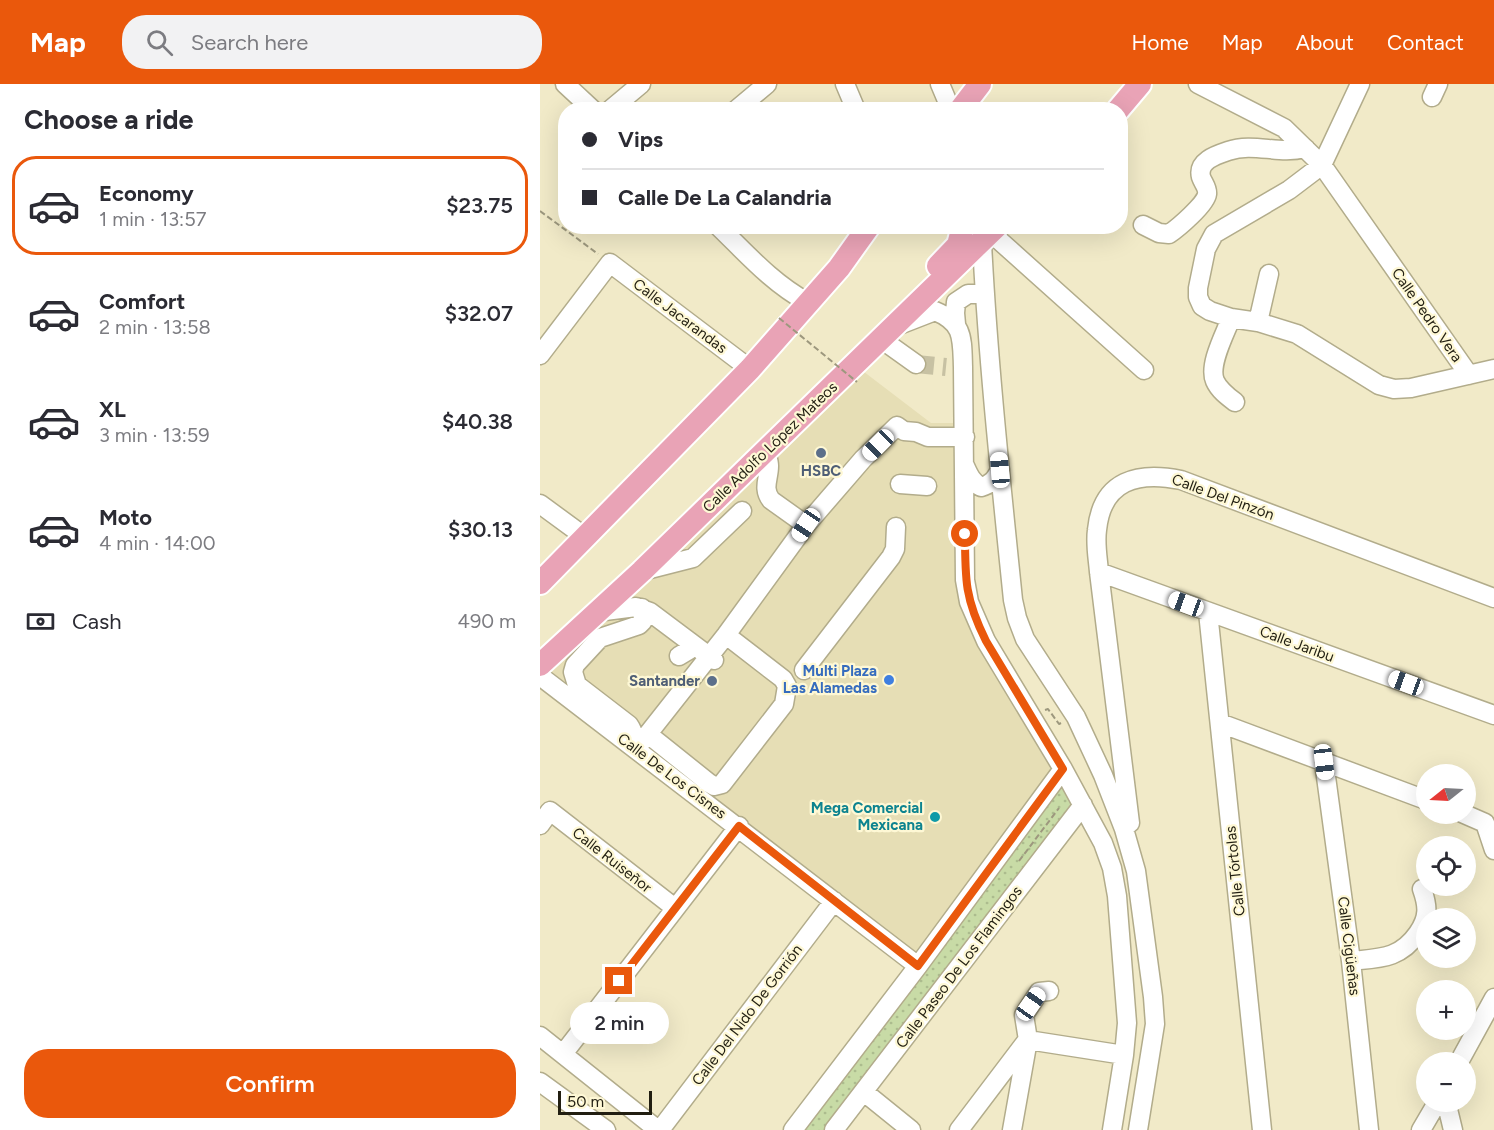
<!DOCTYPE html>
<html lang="en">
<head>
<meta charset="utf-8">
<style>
	body { margin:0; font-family:Figtree,sans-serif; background:#f2f2f3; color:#2b2b33; height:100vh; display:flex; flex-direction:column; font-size:22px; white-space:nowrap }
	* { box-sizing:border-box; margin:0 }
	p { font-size:20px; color:#7c7c81 }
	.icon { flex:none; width:33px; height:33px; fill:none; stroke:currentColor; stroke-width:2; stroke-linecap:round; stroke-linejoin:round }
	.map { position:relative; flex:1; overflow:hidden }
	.details { display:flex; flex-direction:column; background:#fff; width:540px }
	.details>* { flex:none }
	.hud { position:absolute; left:18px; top:18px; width:570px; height:132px; border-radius:24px; box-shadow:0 6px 24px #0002; display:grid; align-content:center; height:132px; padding:0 24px; background:#fff }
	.needle { width:39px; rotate:252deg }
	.controls { position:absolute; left:876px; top:680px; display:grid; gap:12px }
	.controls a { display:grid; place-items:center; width:60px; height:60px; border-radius:50%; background:#fff; box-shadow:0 6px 24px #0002; font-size:30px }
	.scale { position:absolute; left:18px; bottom:15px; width:94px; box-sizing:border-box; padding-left:6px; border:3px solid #211e11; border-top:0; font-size:16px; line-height:21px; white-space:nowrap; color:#211e11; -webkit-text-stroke:4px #fef8d5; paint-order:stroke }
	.end { position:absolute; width:27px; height:27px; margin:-14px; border:8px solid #ea580c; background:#fff; box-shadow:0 0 0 3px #fff }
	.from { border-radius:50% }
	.bubble { position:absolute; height:42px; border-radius:21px; background:#fff; box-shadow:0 6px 24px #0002; font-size:20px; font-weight:600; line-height:42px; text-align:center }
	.car { position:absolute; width:18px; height:36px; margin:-18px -9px; border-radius:8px; box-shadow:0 0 4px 2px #0007; background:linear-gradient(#fff 24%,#345 0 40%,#fff 0 76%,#345 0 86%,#fff 0) }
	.hud b { display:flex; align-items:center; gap:21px; height:57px; font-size:22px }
	.hud b+b { border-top:2px solid #e1e1e2 }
	.hud i { width:15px; height:15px; background:#2b2b33 }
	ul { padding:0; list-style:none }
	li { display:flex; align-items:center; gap:18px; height:99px; margin:0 12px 9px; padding:0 12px; border:3px solid transparent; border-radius:24px }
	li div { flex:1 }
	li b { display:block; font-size:22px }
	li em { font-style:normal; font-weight:600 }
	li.selected { border-color:#ea580c }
	li>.icon { width:54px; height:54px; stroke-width:1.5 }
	h2 { padding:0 24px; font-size:27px; line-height:72px }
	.pay { display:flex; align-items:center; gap:15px; height:66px; padding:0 24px; font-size:22px }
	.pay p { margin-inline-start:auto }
	.button { display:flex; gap:12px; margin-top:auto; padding:12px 24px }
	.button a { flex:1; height:69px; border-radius:24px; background:#ea580c; color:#fff; font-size:24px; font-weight:600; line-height:69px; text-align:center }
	header { display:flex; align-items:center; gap:36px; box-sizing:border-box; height:84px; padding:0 30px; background:#ea580c; color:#fff }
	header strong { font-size:28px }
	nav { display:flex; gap:33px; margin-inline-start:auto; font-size:21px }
	.search { width:420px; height:54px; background:#f2f2f3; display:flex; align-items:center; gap:15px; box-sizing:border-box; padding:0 21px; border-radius:24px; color:#7c7c81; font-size:22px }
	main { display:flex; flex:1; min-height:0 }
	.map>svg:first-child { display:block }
	.built { fill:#e6deb5 }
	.park { fill:url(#park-dots) }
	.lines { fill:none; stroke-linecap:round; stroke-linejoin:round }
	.minor-tunnel { stroke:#c7c1a3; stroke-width:18; stroke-dasharray:18 9; stroke-linecap:butt }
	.minor-casing { stroke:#b2ac8b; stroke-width:21 }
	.major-casing { stroke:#fff; stroke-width:26 }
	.path { stroke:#9d987e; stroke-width:2; stroke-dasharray:6 3; stroke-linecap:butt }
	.minor { stroke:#fff; stroke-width:18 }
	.major { stroke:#e9a3b6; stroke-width:22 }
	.path-bridge { stroke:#9d987e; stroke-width:2; stroke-dasharray:6 3; stroke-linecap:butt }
	.route { stroke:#ea580c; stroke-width:8 }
	.service-dot { fill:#5c6f8a; stroke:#fef8d5; stroke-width:2 }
	.shop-dot { fill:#3f7fe0; stroke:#fef8d5; stroke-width:2 }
	.culture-dot { fill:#0f9aa8; stroke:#fef8d5; stroke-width:2 }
	.labels { text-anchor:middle; stroke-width:4.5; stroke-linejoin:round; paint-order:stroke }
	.street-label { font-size:15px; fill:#211e11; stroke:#fef8d5 }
	.service-label { font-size:15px; font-weight:bold; fill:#4e5e75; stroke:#fef8d5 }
	.shop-label { font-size:15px; font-weight:bold; fill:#366cbe; stroke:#fef8d5; text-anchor:end }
	.culture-label { font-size:15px; font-weight:bold; fill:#0d838f; stroke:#fef8d5; text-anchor:end }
</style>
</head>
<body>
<header>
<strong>Map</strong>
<div class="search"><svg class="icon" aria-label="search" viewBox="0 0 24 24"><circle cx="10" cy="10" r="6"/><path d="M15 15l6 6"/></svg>Search here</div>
<nav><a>Home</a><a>Map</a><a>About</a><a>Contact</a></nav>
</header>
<main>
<section class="details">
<h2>Choose a ride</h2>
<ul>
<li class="selected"><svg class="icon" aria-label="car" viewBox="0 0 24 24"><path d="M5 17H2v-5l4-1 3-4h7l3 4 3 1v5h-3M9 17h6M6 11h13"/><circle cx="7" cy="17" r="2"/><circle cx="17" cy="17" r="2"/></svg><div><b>Economy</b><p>1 min · 13:57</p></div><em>$23.75</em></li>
<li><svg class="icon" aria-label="car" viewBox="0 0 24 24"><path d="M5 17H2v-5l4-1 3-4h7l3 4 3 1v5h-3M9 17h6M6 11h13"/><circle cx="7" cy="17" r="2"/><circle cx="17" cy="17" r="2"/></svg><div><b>Comfort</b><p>2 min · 13:58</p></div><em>$32.07</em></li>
<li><svg class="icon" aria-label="car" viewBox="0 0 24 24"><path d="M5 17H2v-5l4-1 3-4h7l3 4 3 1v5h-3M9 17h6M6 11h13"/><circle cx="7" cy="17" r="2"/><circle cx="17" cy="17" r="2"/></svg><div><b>XL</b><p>3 min · 13:59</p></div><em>$40.38</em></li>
<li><svg class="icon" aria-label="car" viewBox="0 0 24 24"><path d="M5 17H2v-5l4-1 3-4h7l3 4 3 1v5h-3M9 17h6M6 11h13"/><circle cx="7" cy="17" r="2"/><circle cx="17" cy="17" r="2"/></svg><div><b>Moto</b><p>4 min · 14:00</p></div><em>$30.13</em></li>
</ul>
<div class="pay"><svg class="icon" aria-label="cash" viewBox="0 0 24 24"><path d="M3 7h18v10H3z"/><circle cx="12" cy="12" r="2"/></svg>Cash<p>490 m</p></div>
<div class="button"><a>Confirm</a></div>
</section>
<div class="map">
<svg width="954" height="1046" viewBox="0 0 954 1046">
	<defs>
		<pattern id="park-dots" width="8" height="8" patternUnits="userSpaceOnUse" patternTransform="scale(1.5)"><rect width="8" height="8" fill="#c8dba6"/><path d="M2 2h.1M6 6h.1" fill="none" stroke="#acbc8e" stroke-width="1.8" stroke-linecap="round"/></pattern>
	</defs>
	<rect width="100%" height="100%" fill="#f1eac8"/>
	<path class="built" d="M315 281 391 339H417L429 518 523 685 378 882 0 592Z"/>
	<path class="park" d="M523 685 543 721 294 1046H253Z"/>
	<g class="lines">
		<path class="minor-tunnel" d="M376 280 406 283"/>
		<defs>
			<path id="minor" d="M25 0 53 26
				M305 0 316 26
				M400 0 411 26
				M658 0 744 44 782 81 929 291
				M820 0 782 81 749 106 674 150 666 165 658 204V213L662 222 670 227 691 234 718 238 757 250 839 301 854 305 871 304 954 285
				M892 13 898 0
				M70 26 101 0
				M196 26 227 0
				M603 141 619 149 629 150C638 144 666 120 667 110 668 104 663 99 661 93 657 77 676 71 688 67 714 58 738 71 765 64
				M178 142C206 169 232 199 267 218
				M451 149 604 286
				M442 159C448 278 461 398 473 516L477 534 485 555 536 633 563 691 584 745 596 787 613 913 615 940 598 1046
				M691 234C685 250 668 281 675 297 679 306 687 312 695 318
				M718 238 729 190
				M416 240 415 229 416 218 428 210H445
				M359 241 395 227C424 239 422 254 423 283L425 496 429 518 446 557 523 685 563 759 572 784 577 812 587 939 584 971 572 1046
				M341 255 376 280
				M0 271 70 179 210 285
				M226 367C227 372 229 377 229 382 229 395 222 404 231 416L266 441
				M425 382C429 391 432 398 441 403 452 400 455 395 460 386
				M360 400 387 402
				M0 420 45 453
				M102 487 153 474 202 427
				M559 488 954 631
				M57 528 96 523 110 528 174 576
				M668 528 722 1046
				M139 572 149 566V557
				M264 586 351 473 355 465 356 443
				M0 592 378 882
				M680 639 886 716
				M114 655 169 699 174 702 182 700 244 620 247 602 243 595 186 551
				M88 659C94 652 94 648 89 641L37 601 33 588 35 581 60 554 99 541 103 537 102 524
				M96 665 186 551 266 441 323 375 357 342 364 347 376 348 388 353H425
				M784 678 811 877 829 1046
				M922 729 945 739 954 766
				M590 739 559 488C558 475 555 460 557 446 562 396 598 387 641 396L954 514
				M0 741 10 727 135 824
				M811 877C840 874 860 875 878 849 889 833 888 822 882 805
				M0 952 118 1046
				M488 956 584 971
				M23 970 199 742
				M919 978 954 914
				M0 998 66 1046
				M324 1008 371 1046
				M906 1017 913 1046
				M120 1046 294 817
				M253 1046 378 882 523 685
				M294 1046 543 721
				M419 1046 485 959
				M472 1046 488 956 484 931 499 908 509 907
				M881 1046 898 1017"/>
			<path id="major" d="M420 26 440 0
				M578 26 600 0
				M398 182 418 161 423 142
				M0 499 210 285 299 184 329 142
				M0 581 102 487 457 142"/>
		</defs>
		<use href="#minor" class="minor-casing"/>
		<use href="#major" class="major-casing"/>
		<path class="path" d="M0 127 58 170
			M505 626 508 625 519 640 521 639
			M479 777 519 724"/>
		<use href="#minor" class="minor"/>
		<use href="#major" class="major"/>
		<path class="path-bridge" d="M239 234 317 298"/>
	</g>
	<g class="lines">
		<path class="route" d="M79 897 199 742 378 882 523 685 446 557C425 515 425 496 425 450"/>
	</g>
	<g class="service-dot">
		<circle cx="281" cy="369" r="6"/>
		<circle cx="172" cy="597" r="6"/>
	</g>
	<circle class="shop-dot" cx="349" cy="596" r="6"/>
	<circle class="culture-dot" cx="395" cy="733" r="6"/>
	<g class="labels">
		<g class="street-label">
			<text transform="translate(887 231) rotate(55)" y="5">Calle Pedro Vera</text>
			<text transform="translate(140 232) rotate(37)" y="5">Calle Jacarandas</text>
			<text transform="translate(230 363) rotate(-44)" y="5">Calle Adolfo López Mateos</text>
			<text transform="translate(683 413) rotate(20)" y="5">Calle Del Pinzón</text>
			<text transform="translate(757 560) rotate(20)" y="5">Calle Jaribu</text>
			<text transform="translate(132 692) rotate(37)" y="5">Calle De Los Cisnes</text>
			<text transform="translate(72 776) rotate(38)" y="5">Calle Ruiseñor</text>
			<text transform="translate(695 787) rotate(-96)" y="5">Calle Tórtolas</text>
			<text transform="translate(809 862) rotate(83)" y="5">Calle Cigüeñas</text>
			<text transform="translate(419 883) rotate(-53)" y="5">Calle Paseo De Los Flamingos</text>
			<text transform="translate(207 931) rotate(-53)" y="5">Calle Del Nido De Gorrión</text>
		</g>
		<g class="service-label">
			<text x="281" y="392">HSBC</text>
			<text x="160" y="602" text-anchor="end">Santander</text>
		</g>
		<g class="shop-label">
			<text x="337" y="592">Multi Plaza<tspan x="337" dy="17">Las Alamedas</tspan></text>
		</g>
		<g class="culture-label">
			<text x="383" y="729">Mega Comercial<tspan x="383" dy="17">Mexicana</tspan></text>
		</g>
	</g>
</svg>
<div class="controls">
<a><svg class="needle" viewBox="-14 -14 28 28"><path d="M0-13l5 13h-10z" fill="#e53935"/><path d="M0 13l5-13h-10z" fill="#7c7c81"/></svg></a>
<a><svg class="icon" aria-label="locate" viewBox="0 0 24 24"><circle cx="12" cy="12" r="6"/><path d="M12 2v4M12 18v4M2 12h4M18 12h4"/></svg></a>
<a><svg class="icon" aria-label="layers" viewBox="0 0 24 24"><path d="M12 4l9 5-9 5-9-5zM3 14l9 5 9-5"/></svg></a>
<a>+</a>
<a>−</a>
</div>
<div class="scale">50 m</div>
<i class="end from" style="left:425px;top:450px"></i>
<i class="end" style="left:79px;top:897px"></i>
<div class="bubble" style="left:30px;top:918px;width:99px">2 min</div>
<i class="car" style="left:338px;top:361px;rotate:225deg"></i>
<i class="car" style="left:460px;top:386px;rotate:355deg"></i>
<i class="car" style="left:266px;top:441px;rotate:214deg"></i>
<i class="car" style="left:646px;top:520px;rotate:290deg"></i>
<i class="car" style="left:866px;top:599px;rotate:290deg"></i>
<i class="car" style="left:784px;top:678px;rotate:173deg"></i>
<i class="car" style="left:491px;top:920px;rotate:35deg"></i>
<div class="hud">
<b><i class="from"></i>Vips</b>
<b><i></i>Calle De La Calandria</b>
</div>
</div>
</main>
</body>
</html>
